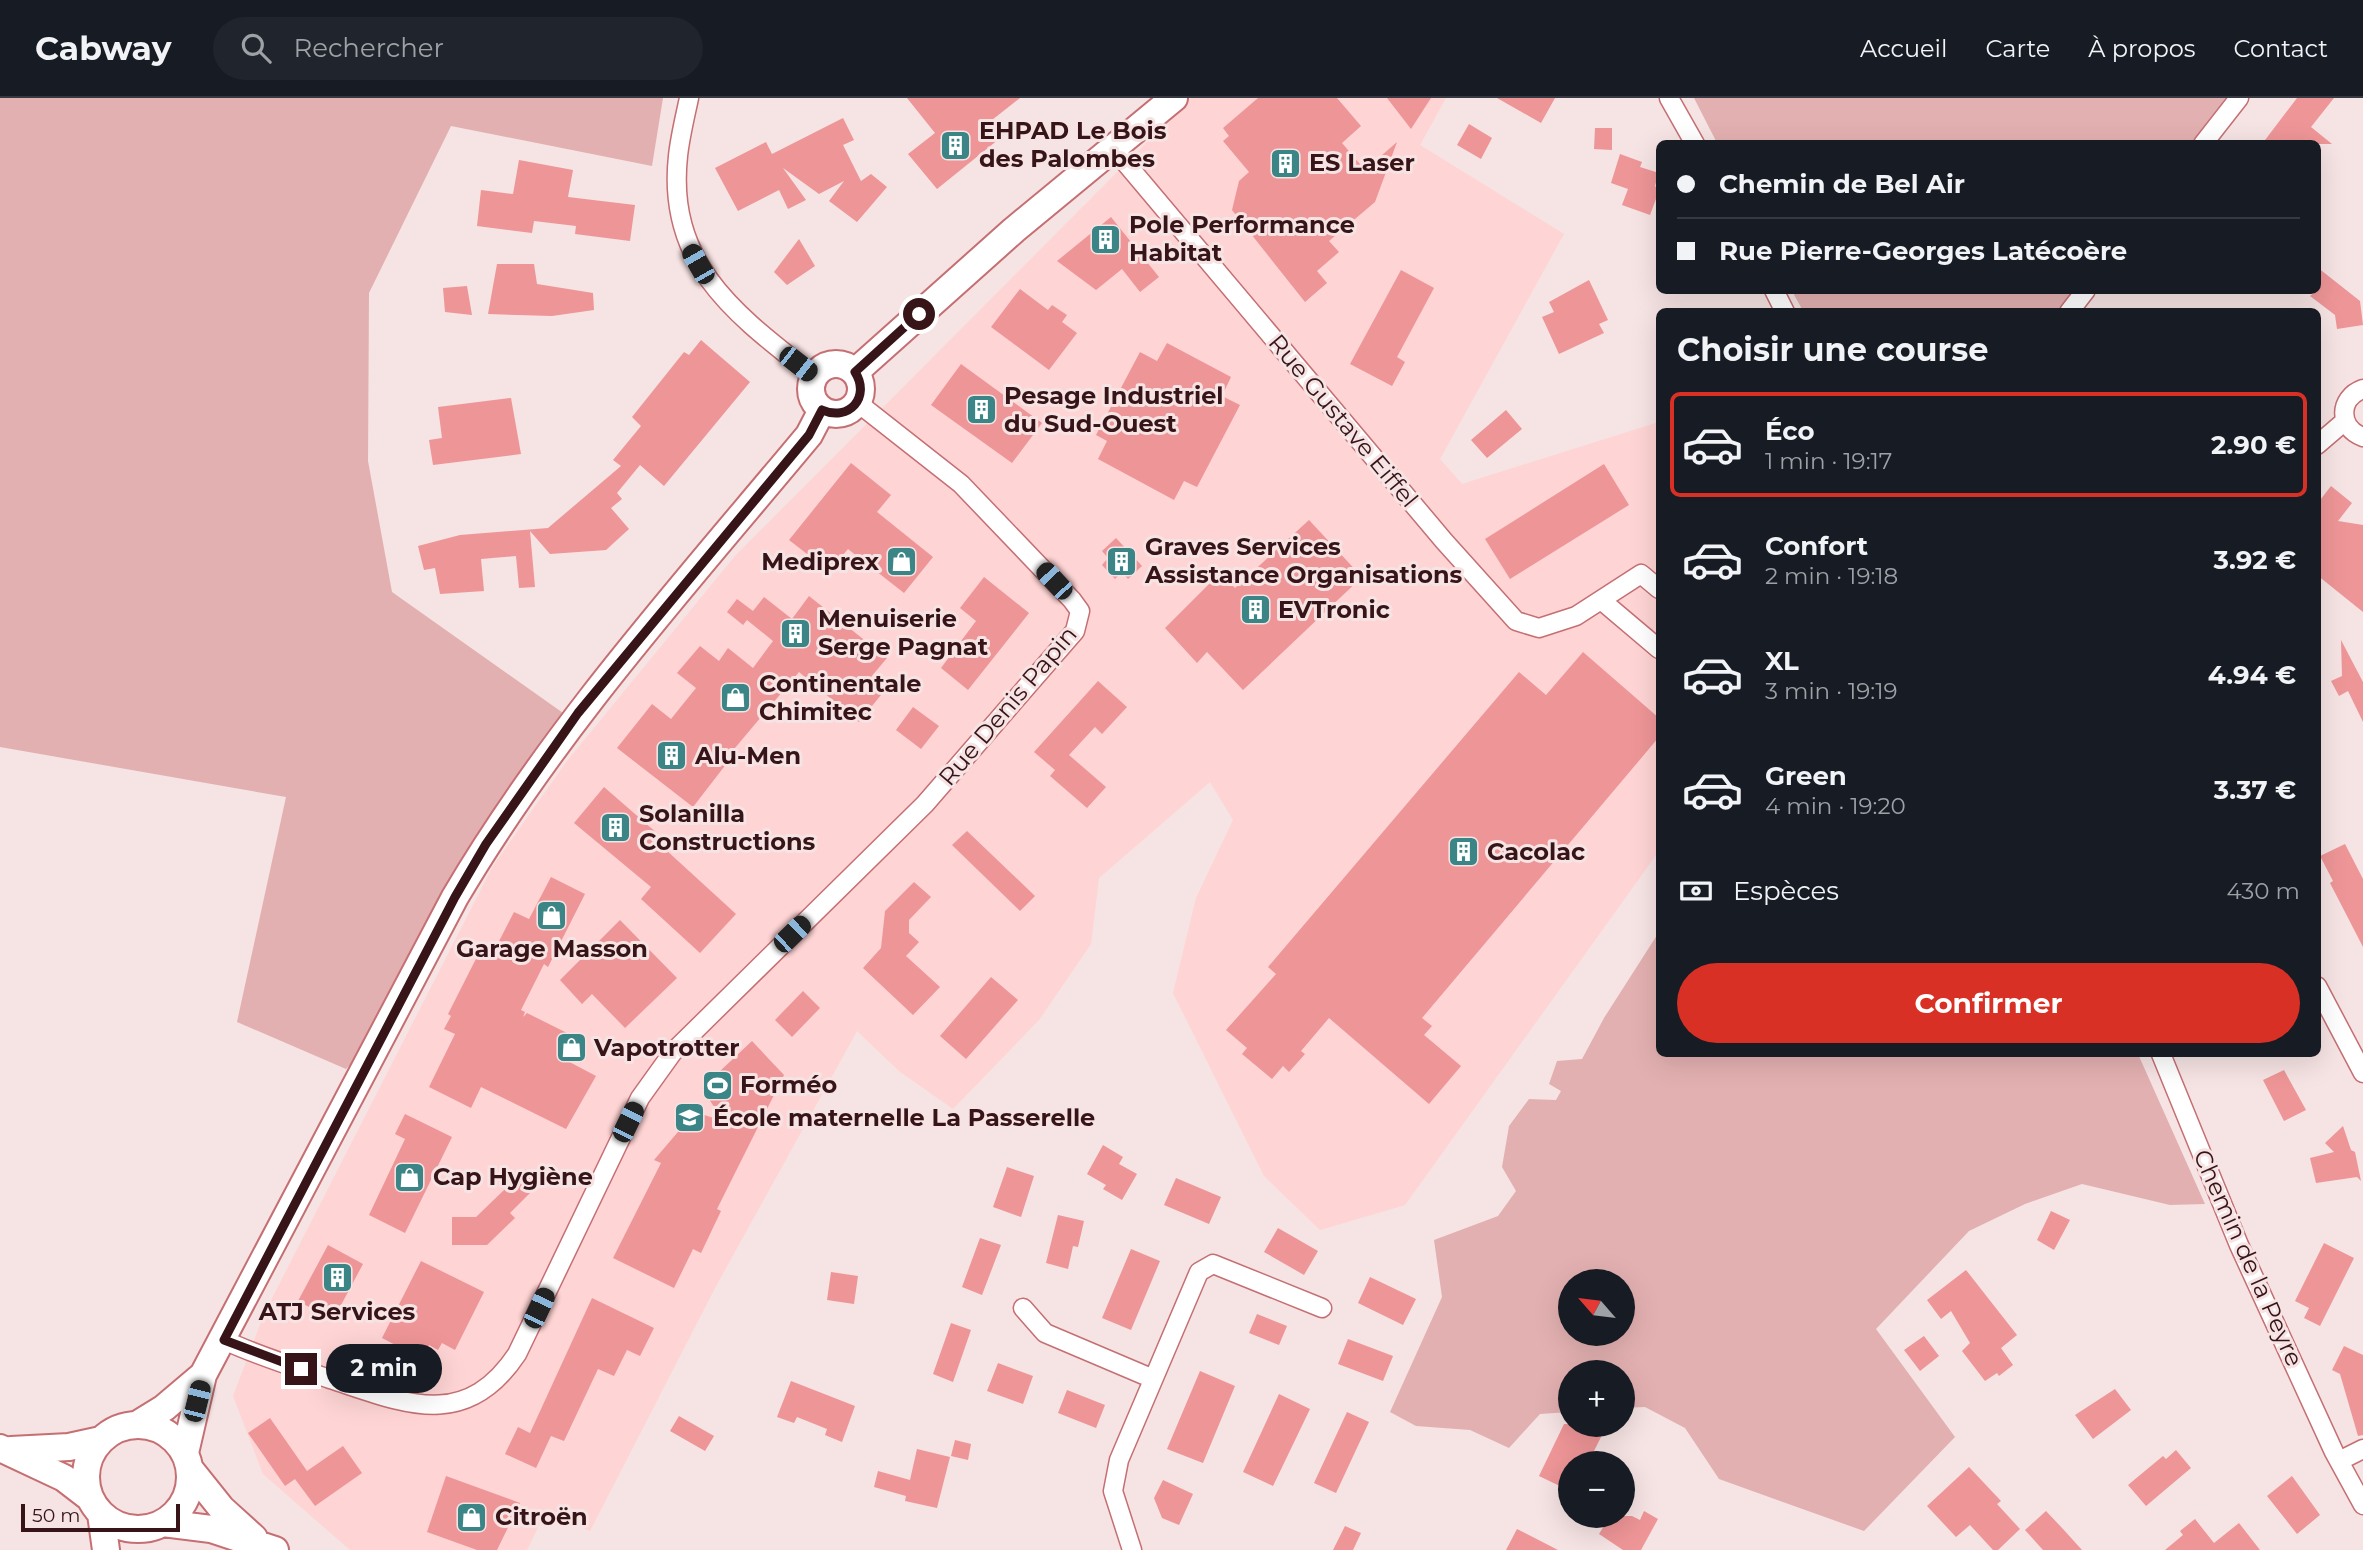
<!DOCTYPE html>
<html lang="fr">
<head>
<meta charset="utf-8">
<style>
	body { margin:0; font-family:Montserrat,sans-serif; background:#20242c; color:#f1f3f6; height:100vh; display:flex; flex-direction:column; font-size:26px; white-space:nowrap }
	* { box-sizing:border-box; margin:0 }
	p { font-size:23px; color:#9ea1a6 }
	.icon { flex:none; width:38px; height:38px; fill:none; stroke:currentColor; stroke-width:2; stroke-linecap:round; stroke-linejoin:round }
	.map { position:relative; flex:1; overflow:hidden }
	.details { position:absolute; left:1656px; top:210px; width:665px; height:749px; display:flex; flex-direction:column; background:#171b24; border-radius:10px; box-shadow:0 7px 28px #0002 }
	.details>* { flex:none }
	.banner { position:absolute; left:1656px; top:42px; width:665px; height:154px; border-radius:10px; box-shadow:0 7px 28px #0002; display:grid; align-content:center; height:154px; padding:0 21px; background:#171b24 }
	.needle { width:46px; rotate:298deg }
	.buttons { position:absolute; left:1558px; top:1171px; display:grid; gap:14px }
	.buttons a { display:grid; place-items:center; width:77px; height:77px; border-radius:50%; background:#171b24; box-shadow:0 7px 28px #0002; font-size:35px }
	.scale { position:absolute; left:21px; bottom:18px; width:159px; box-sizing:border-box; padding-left:7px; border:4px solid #361417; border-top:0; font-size:19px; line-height:24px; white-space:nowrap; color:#361417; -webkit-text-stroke:5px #f6e3e3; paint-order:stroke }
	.end { position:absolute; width:32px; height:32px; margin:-16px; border:9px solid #361417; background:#fff; box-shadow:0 0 0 4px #fff }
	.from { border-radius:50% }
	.bubble { position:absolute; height:49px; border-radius:24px; background:#171b24; box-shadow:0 7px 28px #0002; font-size:23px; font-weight:700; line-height:49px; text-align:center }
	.car { position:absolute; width:21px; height:42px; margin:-21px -10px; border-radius:9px; box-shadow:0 0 5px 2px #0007; background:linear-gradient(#222 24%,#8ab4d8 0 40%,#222 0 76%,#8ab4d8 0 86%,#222 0) }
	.banner b { display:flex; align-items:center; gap:24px; height:66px; font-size:26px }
	.banner b+b { border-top:2px solid #363941 }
	.banner i { width:18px; height:18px; background:#f1f3f6 }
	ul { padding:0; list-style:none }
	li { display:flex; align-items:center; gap:21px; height:105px; margin:0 14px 10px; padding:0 7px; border:4px solid transparent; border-radius:10px }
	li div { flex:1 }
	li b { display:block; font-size:26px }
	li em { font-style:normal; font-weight:700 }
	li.selected { border-color:#d93025 }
	li>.icon { width:63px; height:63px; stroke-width:1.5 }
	h2 { padding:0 21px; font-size:32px; line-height:84px }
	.pay { display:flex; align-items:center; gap:18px; height:77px; padding:0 21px; font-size:26px }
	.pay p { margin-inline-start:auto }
	.cta { display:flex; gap:14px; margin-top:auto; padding:14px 21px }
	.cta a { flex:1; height:80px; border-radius:42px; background:#d93025; color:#fff; font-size:28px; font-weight:700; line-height:80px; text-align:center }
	header { display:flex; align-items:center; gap:42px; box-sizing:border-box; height:98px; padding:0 35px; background:#171b24; border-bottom:2px solid #363941 }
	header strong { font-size:33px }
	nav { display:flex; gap:38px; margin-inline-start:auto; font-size:24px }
	.search { width:490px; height:63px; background:#20242c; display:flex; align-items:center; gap:18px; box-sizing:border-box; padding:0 24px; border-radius:38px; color:#9ea1a6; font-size:26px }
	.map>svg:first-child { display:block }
	.built { fill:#fed4d4 }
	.green { fill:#e3b0b1; fill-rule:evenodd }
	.building { fill:#ee9597 }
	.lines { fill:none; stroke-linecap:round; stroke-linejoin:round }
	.street-casing { stroke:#c56f73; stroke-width:21 }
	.secondary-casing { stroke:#c56f73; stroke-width:30 }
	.street { stroke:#fff; stroke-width:18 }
	.secondary { stroke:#fff; stroke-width:26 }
	.route { stroke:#361417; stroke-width:9 }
	.labels { text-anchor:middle; stroke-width:6; stroke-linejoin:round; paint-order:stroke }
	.poi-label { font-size:24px; font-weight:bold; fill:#361417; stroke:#f6e3e3; text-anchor:start }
	.street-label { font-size:24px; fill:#361417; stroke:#f6e3e3 }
</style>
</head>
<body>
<header>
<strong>Cabway</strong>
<div class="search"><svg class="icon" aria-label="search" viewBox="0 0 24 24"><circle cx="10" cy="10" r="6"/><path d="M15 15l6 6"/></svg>Rechercher</div>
<nav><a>Accueil</a><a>Carte</a><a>À propos</a><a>Contact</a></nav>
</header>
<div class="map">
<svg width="2363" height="1452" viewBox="0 0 2363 1452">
	<rect width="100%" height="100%" fill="#f6e3e3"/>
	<path class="built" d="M1191 0H1446L1420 47 1564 136 1440 361 1462 386 1659 324V753L1405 1107 1320 1132 1264 1078 1173 895 1196 800 1233 722 1210 684 1099 780 1091 846 1039 922 953 1011 899 973 857 933 715 1190 590 1433 546 1413 527 1452H350L263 1376 233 1298 264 1216 493 768 567 663 735 458Z"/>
	<path class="green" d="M0 0H663L652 68 451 28 369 195 368 363 392 494 573 622 385 932 346 971 237 924 286 699 0 649Z
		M1694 0H2229L2193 46 1717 45Z
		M1792 193H2074L2057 214 1803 213Z
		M1659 834V956H2138L2205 1106 2170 1107 2082 1086 2025 1106 1969 1133 1876 1231 1955 1339 1864 1433 1719 1381 1685 1330 1645 1309 1622 1310V1274H1570V1314L1540 1316 1509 1350 1470 1332 1416 1328 1390 1314 1442 1199 1434 1142 1498 1118 1516 1093 1502 1069 1509 1028 1529 1001 1556 1002 1561 993 1549 986 1557 963 1582 961 1604 920ZM1622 1183V1236H1570V1183Z"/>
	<path class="building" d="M907 0H1020L992 22 1004 37 937 91 908 56 935 35Z
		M1258 0H1337L1361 28 1342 45 1365 72 1397 44 1375 104 1329 143 1339 154 1317 173 1327 185 1305 204 1232 112 1239 83 1249 74 1223 43 1229 38 1223 30Z
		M1387 0H1431L1411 31Z
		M1497 0H1555L1541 25Z
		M2297 0H2334L2311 29 2332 46H2262Z
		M843 20 854 42 843 47 861 83 871 76 887 89 857 124 829 103 844 83 819 96 783 70 806 102 788 111 779 92 738 113 715 70 766 44 772 56Z
		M1469 26 1492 40 1481 61 1457 47Z
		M1595 30H1612V52L1594 51Z
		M1620 56 1642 64 1640 69 1659 75 1655 88 1659 93 1650 117 1622 107 1628 91 1611 85Z
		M519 62 573 72 568 99 635 107 630 143 575 136 576 128 534 123 532 135 477 128 481 92 513 96Z
		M1111 119 1159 179 1140 194 1122 171 1096 192 1057 163Z
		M799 141 815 168 787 187 774 174Z
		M497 166H534L537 186 593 195 594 212 552 218 488 216Z
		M2317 169 2360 203 2363 227 2337 231 2335 217 2310 198 2317 192Z
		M1401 172 1434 190 1397 259 1405 264 1392 288 1350 266Z
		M1589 182 1608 222 1599 226 1604 235 1559 256 1542 219 1554 214 1549 204Z
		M467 188 472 217 445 214 443 190Z
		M1020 191 1048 212 1052 207 1067 217 1062 224 1077 235 1049 272 991 229Z
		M701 242 750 284 664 388 640 367 617 395 622 401 611 410 629 431 606 452 550 456 530 433 535 489 519 490 516 458 481 461 484 493 440 496 435 470 424 472 418 448 460 437 548 430 621 368 613 362 641 328 632 319 684 254 689 257Z
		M1167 245 1231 279 1222 298 1240 307 1197 389 1184 383 1174 402 1098 361 1107 343 1096 337 1140 254 1157 263Z
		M961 266 1042 325 1012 365 931 307Z
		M511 300 521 356 433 367 429 342 442 340 438 309Z
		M1506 312 1522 331 1487 360 1471 342Z
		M851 365 891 397 877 414 933 459 904 495 848 451 829 473 789 442Z
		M1604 366 1629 407 1510 481 1485 441Z
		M2331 388 2352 405 2338 423 2363 427V514L2317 477V406Z
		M1309 422 1362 479 1243 592 1207 554 1197 565 1165 530 1220 475 1235 490Z
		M1116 440 1142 468 1128 481 1122 474 1115 481 1102 467 1108 460 1102 453Z
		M984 479 1029 515 968 592 941 570 976 523 960 510Z
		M809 498 887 560 871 579 885 592 859 624 799 574 724 663 727 665 693 709 617 650 652 606 671 621 696 590 677 575 700 548 719 563 728 550 753 570 773 543 747 522 743 527 727 514 737 501 753 513 764 499 792 521Z
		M2341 542 2363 584V624L2348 593 2339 598 2331 583 2342 578Z
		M1583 554 1659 620V639L1422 920 1432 928 1424 937 1461 968 1429 1006 1329 920 1301 953 1305 956 1289 974 1283 968 1272 981 1242 956 1247 950 1226 932 1276 876 1268 869 1519 574 1546 597Z
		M1098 583 1127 609 1102 636 1095 629 1069 657 1106 689 1087 710 1050 678 1055 672 1034 654Z
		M913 609 939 628 921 651 896 632Z
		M604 689 658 736 654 741 736 816 700 855 641 801 651 789 574 725Z
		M967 733 1035 798 1020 813 952 747Z
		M2345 746 2363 781V849L2330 785 2333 783 2320 758Z
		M551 779 585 796 548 869 544 866 521 912 525 914 523 919 527 915 573 938 562 960 596 978 566 1031 481 989 471 1010 429 989 455 936 444 931 451 918 448 916 483 847 494 853 514 814 529 821Z
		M914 784 931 799 909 822V835L919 844 906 858 940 889 913 917 863 870 881 850 885 813Z
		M620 822 677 880 625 930 592 896 582 906 560 882Z
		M991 879 1018 902 966 961 940 938Z
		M803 893 820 910 792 939 775 922Z
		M752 943 784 977 717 1111 721 1113 701 1155 693 1151 674 1190 613 1160 661 1065 654 1062 695 1014 723 1023 702 990Z
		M2284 972 2306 1012 2284 1023 2263 982Z
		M405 1016 452 1039 405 1135 369 1117 405 1041 395 1036Z
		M2343 1028 2351 1052 2355 1054 2361 1083 2357 1079 2316 1085 2310 1060 2334 1054 2325 1045Z
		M1103 1047 1123 1059 1119 1066 1137 1076 1122 1102 1103 1091 1106 1087 1087 1076Z
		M1007 1069 1034 1078 1021 1119 993 1109Z
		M526 1071 540 1085 510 1115 515 1120 487 1147H452V1119H476Z
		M1176 1080 1221 1099 1209 1126 1164 1107Z
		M2051 1113 2070 1122 2054 1152 2037 1142Z
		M1058 1117 1084 1123 1078 1149 1073 1148 1068 1171 1046 1165Z
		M1278 1130 1318 1153 1304 1177 1264 1154Z
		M980 1140 1001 1147 982 1197 962 1189Z
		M2324 1145 2354 1160 2320 1228 2304 1220 2309 1210 2295 1203Z
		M328 1147 363 1166 333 1222 298 1203Z
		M1131 1151 1160 1163 1131 1232 1102 1220Z
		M421 1163 484 1194 455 1252 442 1245 438 1252 429 1247 422 1261 382 1240Z
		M1966 1172 2017 1237 2001 1250 2013 1267 1999 1278 1997 1275 1985 1283 1962 1253 1970 1245 1951 1213 1941 1221 1927 1202Z
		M831 1174 858 1178 854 1206 827 1202Z
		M1370 1179 1416 1201 1403 1227 1358 1205Z
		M592 1200 654 1230 640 1258 627 1252 614 1278 598 1271 564 1343 551 1338 536 1370 505 1356 518 1329 530 1335Z
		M1257 1216 1287 1228 1279 1247 1249 1235Z
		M951 1225 971 1232 953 1284 933 1276Z
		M1924 1238 1939 1258 1920 1273 1904 1252Z
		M1348 1241 1393 1258 1383 1283 1338 1266Z
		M2344 1248 2363 1257V1337L2358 1338 2340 1276 2332 1272Z
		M998 1265 1033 1278 1023 1306 987 1293Z
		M1200 1273 1235 1288 1203 1365 1167 1351Z
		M791 1283 855 1308 842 1344 825 1337 827 1331 797 1319 794 1325 777 1319Z
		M2115 1291 2131 1312 2093 1341 2075 1317Z
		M1067 1292 1105 1307 1096 1330 1058 1315Z
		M1279 1296 1310 1311 1273 1388 1243 1374Z
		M1347 1314 1369 1324 1336 1395 1314 1385Z
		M679 1318 714 1338 705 1353 670 1333Z
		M270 1320 307 1373 343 1348 362 1375 315 1408 295 1381 285 1388 248 1335Z
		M1564 1326H1585L1603 1335 1588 1365H1570V1393L1539 1378Z
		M955 1342 971 1346 968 1362 951 1358Z
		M917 1351 950 1359 937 1410 905 1403 906 1398 874 1389 878 1373 910 1382Z
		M2176 1352 2191 1370 2146 1408 2128 1387 2163 1358 2166 1361Z
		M1969 1369 2001 1403 1997 1406 2020 1431 1998 1452H1993L1970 1427 1956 1439 1927 1408Z
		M446 1378 520 1405 497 1452H477L427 1434Z
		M2292 1378 2320 1417 2297 1436 2267 1398Z
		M1163 1382 1193 1396 1179 1427 1162 1420 1154 1400Z
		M1644 1413 1658 1421 1641 1452H1623L1599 1436 1610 1418H1632L1640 1422Z
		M2046 1413 2063 1431 2082 1452H2043L2025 1432Z
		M2195 1421 2214 1445 2239 1425 2260 1452H2165L2183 1437 2180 1433Z
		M1345 1428 1361 1435 1353 1452H1333Z
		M1517 1431 1558 1452H1506Z"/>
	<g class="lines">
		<defs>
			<path id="street" d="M689 0C685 19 680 39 678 58 666 168 738 218 814 278
				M1669 0 1695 46
				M2203 46 2239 0
				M1113 50 1444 443 1516 523 1539 530 1576 518 1641 476 1659 491
				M1774 192 1785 214
				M2069 214 2086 192
				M2363 291C2338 300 2338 330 2363 339
				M2317 347 2345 323
				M1601 502 1659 551
				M2317 888 2363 975
				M2161 956 2239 1147 2334 1354 2363 1407
				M1023 1210 1045 1235 1151 1280
				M224 1242C258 1258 294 1269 330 1281 404 1305 465 1334 517 1256L640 1000 673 954 925 706 1075 533 1080 513 1072 502 961 386 858 305
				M2339 1363 2363 1351
				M1132 1452 1113 1393 1119 1362 1199 1174 1213 1166 1322 1210"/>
			<path id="secondary" d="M811 291a25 25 0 1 1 50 0a25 25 0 1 1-50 0Z
				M855 274 1014 132 1174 0
				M138 1326 164 1310 203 1277
				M86 1379a52 52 0 1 1 104 0a52 52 0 1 1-104 0Z
				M0 1350 64 1380 90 1400
				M11 1352 69 1349 101 1342
				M185 1355 203 1277 455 799C554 631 685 486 809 337L822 312
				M190 1371 222 1411 254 1440
				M101 1416 106 1452
				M163 1425 211 1431 275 1452"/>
		</defs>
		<use href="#street" class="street-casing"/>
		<use href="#secondary" class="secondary-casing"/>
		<use href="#street" class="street"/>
		<use href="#secondary" class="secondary"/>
	</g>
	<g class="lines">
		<path class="route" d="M301 1271 224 1242 455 799 486 746 578 615 809 337 822 312C849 324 871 299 855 274L919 216"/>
	</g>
	<defs>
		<symbol id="building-square" viewBox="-11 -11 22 22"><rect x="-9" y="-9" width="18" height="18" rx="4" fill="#3c8587" stroke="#f6e3e3"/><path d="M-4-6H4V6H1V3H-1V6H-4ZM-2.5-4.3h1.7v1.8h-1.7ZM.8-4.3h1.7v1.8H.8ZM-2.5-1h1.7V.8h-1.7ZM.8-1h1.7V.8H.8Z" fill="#fff"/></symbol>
		<symbol id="shop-square" viewBox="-11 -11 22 22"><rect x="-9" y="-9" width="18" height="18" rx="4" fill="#3c8587" stroke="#f6e3e3"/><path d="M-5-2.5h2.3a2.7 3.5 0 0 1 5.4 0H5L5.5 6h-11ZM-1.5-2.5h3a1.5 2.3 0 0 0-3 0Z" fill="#fff"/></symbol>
		<symbol id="stadium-square" viewBox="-11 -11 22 22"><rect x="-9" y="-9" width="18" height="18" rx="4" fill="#3c8587" stroke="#f6e3e3"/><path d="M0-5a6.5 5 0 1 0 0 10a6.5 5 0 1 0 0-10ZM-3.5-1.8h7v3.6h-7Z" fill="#fff"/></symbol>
		<symbol id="school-square" viewBox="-11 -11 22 22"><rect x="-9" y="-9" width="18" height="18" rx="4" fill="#3c8587" stroke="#f6e3e3"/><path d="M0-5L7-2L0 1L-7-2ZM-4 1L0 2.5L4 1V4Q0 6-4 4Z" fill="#fff"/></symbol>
	</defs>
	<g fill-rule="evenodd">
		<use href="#building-square" x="938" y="30" width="35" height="35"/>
		<use href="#building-square" x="1268" y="48" width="35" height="35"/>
		<use href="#building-square" x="1088" y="124" width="35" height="35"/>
		<use href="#building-square" x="964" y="294" width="35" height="35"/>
		<use href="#building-square" x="1104" y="446" width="35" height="35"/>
		<use href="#shop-square" x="884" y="446" width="35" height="35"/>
		<use href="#building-square" x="1238" y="494" width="35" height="35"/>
		<use href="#building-square" x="778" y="518" width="35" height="35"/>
		<use href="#shop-square" x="718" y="582" width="35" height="35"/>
		<use href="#building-square" x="654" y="640" width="35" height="35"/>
		<use href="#building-square" x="598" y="712" width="35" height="35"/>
		<use href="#building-square" x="1446" y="736" width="35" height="35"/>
		<use href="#shop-square" x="534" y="800" width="35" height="35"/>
		<use href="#shop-square" x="554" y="932" width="35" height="35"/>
		<use href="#stadium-square" x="700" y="970" width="35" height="35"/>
		<use href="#school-square" x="672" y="1002" width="35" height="35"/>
		<use href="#shop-square" x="392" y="1062" width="35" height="35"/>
		<use href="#building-square" x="320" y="1162" width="35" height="35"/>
		<use href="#shop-square" x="454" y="1402" width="35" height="35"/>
	</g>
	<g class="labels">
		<g class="poi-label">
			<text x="979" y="41">EHPAD Le Bois<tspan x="979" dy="28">des Palombes</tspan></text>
			<text x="1309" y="73">ES Laser</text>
			<text x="1129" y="135">Pole Performance<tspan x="1129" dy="28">Habitat</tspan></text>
			<text x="1004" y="306">Pesage Industriel<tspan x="1004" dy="28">du Sud-Ouest</tspan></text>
			<text x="1145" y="457">Graves Services<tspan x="1145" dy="28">Assistance Organisations</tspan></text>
			<text x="879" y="472" text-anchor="end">Mediprex</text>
			<text x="1278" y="520">EVTronic</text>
			<text x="818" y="529">Menuiserie<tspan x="818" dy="28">Serge Pagnat</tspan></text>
			<text x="759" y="594">Continentale<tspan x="759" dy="28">Chimitec</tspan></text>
			<text x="695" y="666">Alu-Men</text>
			<text x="639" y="724">Solanilla<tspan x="639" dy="28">Constructions</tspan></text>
			<text x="1487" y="762">Cacolac</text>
			<text x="552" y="859" text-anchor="middle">Garage Masson</text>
			<text x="594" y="958">Vapotrotter</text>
			<text x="740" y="995">Forméo</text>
			<text x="713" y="1028">École maternelle La Passerelle</text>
			<text x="433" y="1087">Cap Hygiène</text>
			<text x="337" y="1222" text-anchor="middle">ATJ Services</text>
			<text x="495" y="1427">Citroën</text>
		</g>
		<g class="street-label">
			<text transform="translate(1343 323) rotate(50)" y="8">Rue Gustave Eiffel</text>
			<text transform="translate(1008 608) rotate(-50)" y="8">Rue Denis Papin</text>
			<text transform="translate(2248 1160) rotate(66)" y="8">Chemin de la Peyre</text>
		</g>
	</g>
</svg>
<div class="buttons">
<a><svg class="needle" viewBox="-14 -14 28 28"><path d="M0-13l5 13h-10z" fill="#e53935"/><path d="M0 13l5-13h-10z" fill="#9ea1a6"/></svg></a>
<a>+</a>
<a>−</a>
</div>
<div class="scale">50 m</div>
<i class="end from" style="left:919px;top:216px"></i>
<i class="end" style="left:301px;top:1271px"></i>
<div class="bubble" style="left:326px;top:1246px;width:116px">2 min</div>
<i class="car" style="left:698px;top:166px;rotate:330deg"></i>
<i class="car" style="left:798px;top:266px;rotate:128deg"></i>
<i class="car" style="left:1054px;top:483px;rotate:317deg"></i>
<i class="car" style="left:792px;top:836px;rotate:46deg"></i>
<i class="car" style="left:628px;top:1024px;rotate:26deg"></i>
<i class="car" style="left:539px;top:1210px;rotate:25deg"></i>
<i class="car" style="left:197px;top:1303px;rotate:14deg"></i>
<div class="banner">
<b><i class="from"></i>Chemin de Bel Air</b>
<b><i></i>Rue Pierre-Georges Latécoère</b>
</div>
<section class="details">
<h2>Choisir une course</h2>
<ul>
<li class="selected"><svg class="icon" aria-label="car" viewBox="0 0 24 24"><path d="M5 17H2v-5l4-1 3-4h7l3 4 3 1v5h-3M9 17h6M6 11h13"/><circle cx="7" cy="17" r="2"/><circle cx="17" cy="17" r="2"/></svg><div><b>Éco</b><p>1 min · 19:17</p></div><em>2.90 €</em></li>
<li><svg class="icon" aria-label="car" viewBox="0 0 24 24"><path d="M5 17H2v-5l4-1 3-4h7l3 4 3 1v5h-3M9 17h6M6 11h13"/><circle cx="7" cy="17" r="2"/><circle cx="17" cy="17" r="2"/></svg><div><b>Confort</b><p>2 min · 19:18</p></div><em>3.92 €</em></li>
<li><svg class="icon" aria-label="car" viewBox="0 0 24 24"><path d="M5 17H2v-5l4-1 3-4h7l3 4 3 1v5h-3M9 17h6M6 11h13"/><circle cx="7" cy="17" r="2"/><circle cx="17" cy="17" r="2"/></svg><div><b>XL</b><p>3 min · 19:19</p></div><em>4.94 €</em></li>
<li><svg class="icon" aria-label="car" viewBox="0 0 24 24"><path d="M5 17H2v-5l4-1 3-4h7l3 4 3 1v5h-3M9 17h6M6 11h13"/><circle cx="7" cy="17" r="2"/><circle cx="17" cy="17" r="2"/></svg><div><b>Green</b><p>4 min · 19:20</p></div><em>3.37 €</em></li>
</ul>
<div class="pay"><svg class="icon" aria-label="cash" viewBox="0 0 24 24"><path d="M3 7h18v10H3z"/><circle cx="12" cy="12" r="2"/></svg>Espèces<p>430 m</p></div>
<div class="cta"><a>Confirmer</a></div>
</section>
</div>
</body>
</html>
